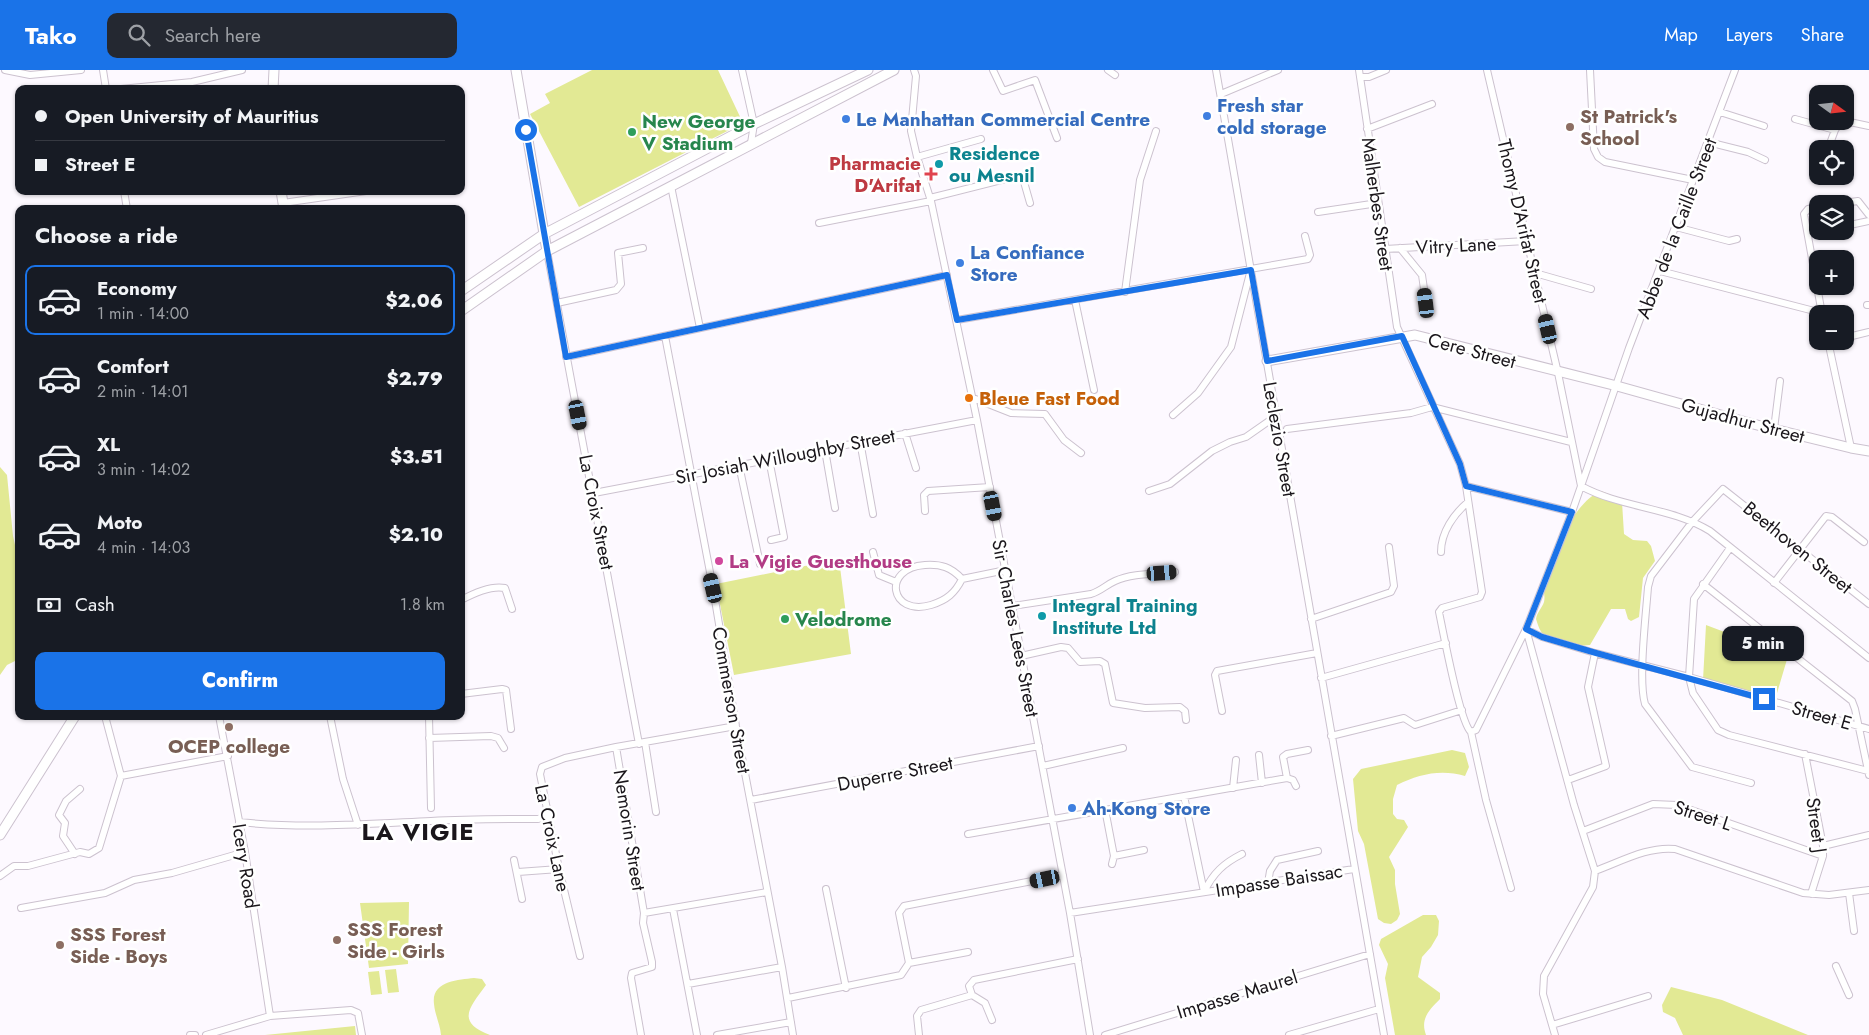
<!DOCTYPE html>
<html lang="en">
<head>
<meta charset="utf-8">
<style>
	body { margin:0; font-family:Jost,sans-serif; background:#242831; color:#f1f3f6; height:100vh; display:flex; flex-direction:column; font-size:19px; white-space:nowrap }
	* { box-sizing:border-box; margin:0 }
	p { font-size:16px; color:#9ea1a6 }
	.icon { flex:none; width:28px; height:28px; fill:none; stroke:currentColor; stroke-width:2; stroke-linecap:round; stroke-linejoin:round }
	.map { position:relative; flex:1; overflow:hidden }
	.panel { position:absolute; left:15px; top:135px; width:450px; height:515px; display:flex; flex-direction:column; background:#171b24; border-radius:10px; box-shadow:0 1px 4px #0004 }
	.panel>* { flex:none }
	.banner { position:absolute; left:15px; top:15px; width:450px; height:110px; border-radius:10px; box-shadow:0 1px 4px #0004; display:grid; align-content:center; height:110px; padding:0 20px; background:#171b24 }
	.needle { width:32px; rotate:105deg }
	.tools { position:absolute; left:1809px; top:15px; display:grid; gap:10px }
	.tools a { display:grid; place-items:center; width:45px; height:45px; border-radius:10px; background:#171b24; box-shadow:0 1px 4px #0004; font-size:25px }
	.end { position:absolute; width:22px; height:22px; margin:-11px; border:6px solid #1a73e8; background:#fff; box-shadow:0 0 0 2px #fff }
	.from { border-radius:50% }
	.bubble { position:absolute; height:35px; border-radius:10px; background:#171b24; box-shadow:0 1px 4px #0004; font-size:16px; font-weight:800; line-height:35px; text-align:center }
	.car { position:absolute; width:15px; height:30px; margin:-15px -8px; border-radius:6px; box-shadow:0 0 4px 1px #0007; background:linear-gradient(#222 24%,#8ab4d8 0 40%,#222 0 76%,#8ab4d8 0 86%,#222 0) }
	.banner b { display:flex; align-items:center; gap:18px; height:48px; font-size:19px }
	.banner b+b { border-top:1px solid #363941 }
	.banner i { width:12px; height:12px; background:#f1f3f6 }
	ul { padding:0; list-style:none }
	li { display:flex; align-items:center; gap:15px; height:70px; margin:0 10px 8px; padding:0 10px; border:2px solid transparent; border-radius:10px }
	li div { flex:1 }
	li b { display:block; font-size:19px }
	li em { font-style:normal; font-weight:800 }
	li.current { border-color:#1a73e8 }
	li>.icon { width:45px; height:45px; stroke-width:1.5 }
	h2 { padding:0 20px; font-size:22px; line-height:60px }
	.pay { display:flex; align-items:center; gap:12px; height:55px; padding:0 20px; font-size:19px }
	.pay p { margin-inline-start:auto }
	.cta { display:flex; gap:10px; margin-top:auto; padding:10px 20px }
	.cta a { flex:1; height:58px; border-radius:10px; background:#1a73e8; color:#fff; font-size:20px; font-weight:800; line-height:58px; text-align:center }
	header { display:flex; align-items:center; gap:30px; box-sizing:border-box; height:70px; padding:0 25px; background:#1a73e8; color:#fff }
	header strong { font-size:24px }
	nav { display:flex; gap:28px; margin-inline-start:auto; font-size:18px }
	.search { width:350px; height:45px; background:#242831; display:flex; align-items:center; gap:12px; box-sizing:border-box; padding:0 18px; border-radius:10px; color:#9ea1a6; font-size:19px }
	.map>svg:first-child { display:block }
	.green { fill:#e2e994 }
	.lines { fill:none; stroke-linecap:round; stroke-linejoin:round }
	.street-casing { stroke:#ccc2cf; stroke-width:8 }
	.secondary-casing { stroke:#ccc2cf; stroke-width:11 }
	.street { stroke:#fff; stroke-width:6 }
	.secondary { stroke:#fff; stroke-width:9 }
	.route { stroke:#1a73e8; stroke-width:6 }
	.shop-dot { fill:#3f7fe0; stroke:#fff; stroke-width:2 }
	.education-dot { fill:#8d6e63; stroke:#fff; stroke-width:2 }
	.leisure-dot { fill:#2e9e5b; stroke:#fff; stroke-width:2 }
	.culture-dot { fill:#0f9aa8; stroke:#fff; stroke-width:2 }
	.health-dot { fill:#e0444e; stroke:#fff; stroke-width:2 }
	.food-dot { fill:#e8710a; stroke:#fff; stroke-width:2 }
	.hotel-dot { fill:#d1479c; stroke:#fff; stroke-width:2 }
	.labels { text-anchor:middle; stroke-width:5; stroke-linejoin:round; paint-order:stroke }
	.shop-label { font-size:19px; font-weight:bold; fill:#366cbe; stroke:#fff; text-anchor:start }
	.education-label { font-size:19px; font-weight:bold; fill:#785e54; stroke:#fff; text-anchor:start }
	.leisure-label { font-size:19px; font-weight:bold; fill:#27864d; stroke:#fff; text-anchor:start }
	.culture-label { font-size:19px; font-weight:bold; fill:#0d838f; stroke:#fff; text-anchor:start }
	.health-label { font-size:19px; font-weight:bold; fill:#be3a42; stroke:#fff; text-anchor:end }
	.street-label { font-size:19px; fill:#1a161b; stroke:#fff }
	.food-label { font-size:19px; font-weight:bold; fill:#c56008; stroke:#fff; text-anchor:start }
	.hotel-label { font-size:19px; font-weight:bold; fill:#b23c85; stroke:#fff; text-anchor:start }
	.district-label { font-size:24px; font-weight:bold; letter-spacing:1px; fill:#1a161b; stroke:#fff }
</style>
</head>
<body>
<header>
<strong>Tako</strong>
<div class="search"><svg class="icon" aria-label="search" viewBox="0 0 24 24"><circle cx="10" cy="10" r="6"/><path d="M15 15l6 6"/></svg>Search here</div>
<nav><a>Map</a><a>Layers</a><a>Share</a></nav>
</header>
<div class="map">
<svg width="1869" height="965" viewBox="0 0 1869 965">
	<rect width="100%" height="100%" fill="#fdf9ff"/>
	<path class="green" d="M592 0H718L743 53 579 137 530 44 550 33 545 24Z
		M0 397 7 405 13 466 19 493V589L7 595 0 605Z
		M1601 421 1614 426 1622 432 1624 464 1633 470 1647 471 1651 476 1655 491 1643 508 1639 547 1631 551 1628 549 1625 539H1611L1590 575C1577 577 1557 572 1546 566 1540 563 1538 555 1536 549 1537 542 1542 538 1544 532 1546 524 1541 516 1544 509 1552 483 1575 431 1601 421Z
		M839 489 851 584 734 605 716 514Z
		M1706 555 1788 586 1775 630 1703 610Z
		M1452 680 1465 683 1469 697 1465 706C1441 699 1419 704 1397 715L1393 729V744L1397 749 1404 750 1408 757 1389 787 1395 800V814L1400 844 1397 850 1391 854 1384 853 1378 849 1364 774 1358 761 1353 709 1361 699Z
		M409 832 408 894 369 898 360 833Z
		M1423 845H1436L1439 851 1438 865 1431 877 1422 887 1418 907 1440 923V929C1429 940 1420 949 1426 965H1395L1385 908 1388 894 1379 875 1381 869Z
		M396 899 399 922 388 923 385 900Z
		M379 901 382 924 371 925 368 902Z
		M474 908 482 909 486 915C470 937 455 952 490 965H441C440 954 435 945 434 934 431 911 458 910 474 908Z
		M1671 917 1722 930 1808 965H1683L1675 948 1663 942 1662 935Z
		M355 956 356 965H265Z"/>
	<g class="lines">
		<defs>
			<path id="street" d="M5 0 30 5 81 0
				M103 0 106 19
				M742 0 754 54 751 73
				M914 0 916 6 911 61 917 87 931 131 977 350 1070 843 1090 965
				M993 0 1003 21 1035 10 1057 68
				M1108 0 1115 5
				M1216 0 1384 965
				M1359 0 1397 257 1460 394 1466 416 1482 522 1480 527 1442 538 1439 542C1443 561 1460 653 1471 662L1486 730 1511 818
				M1487 0 1558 303 1581 416C1621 438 1671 437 1710 461L1869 588
				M1590 0 1594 79 1598 87 1605 92 1693 110
				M1360 7H1369L1386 0
				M121 19 192 12 242 0
				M1221 24 1278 0
				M1720 42 1764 56
				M1795 49 1835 60
				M1845 51 1869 56
				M1367 59 1432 34
				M1708 72 1748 82 1765 90
				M1828 79 1835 60 1841 51
				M917 87 981 69
				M671 116 700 258
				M124 121 127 139
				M930 128 1022 105 1030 133
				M283 133 366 121
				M1836 134 1858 131 1869 145
				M1818 137 1808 139 1804 144 1822 244
				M1318 142 1378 133
				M819 153 931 131
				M1845 156 1869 151
				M1676 157 1729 171 1737 169
				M1400 178 1422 205 1426 233
				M1385 179 1527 171
				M547 181 639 674
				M1660 201 1822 243
				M1535 203 1591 219
				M1125 222 1140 110 1156 61
				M1075 230 1094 320
				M557 233 616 220 621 214 618 183 643 178
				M1867 235H1869
				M957 250 1308 189 1310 185 1305 166
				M665 266 713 518 736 656 782 897 793 965
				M1848 267 1869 262
				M1828 271 1851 378
				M566 287 947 205
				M973 328 1011 343 1045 344 1064 370 1081 383
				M1173 345 1198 323 1231 277 1250 203
				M1287 359 1411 343 1432 337 1571 372
				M1774 359 1780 311
				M905 363 916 398
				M860 371 873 444
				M825 380 835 438
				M769 389 784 467 771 470
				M739 395 760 494
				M1466 416 1572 442
				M1149 421 1170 414 1212 381 1230 372 1246 367 1276 346
				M594 423 977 350
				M925 441 924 425 928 421 990 417
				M1730 478 1694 529 1689 607 1693 623 1718 660 1729 665 1868 701
				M873 482 879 505 896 512
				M1441 482C1441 462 1454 444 1468 432
				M962 509C951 497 941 494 925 495 881 498 890 547 931 535 947 530 955 523 962 509L1006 500
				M1774 513 1826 446 1832 447 1864 472
				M1703 514 1852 631 1855 639 1869 705
				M461 530C474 523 491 515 505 518L512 539
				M1013 536 1091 524C1101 521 1106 515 1115 511 1132 503 1156 504 1175 502
				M1311 549 1391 522 1394 516 1389 477
				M1526 559 1574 735 1595 801 1593 817 1544 906 1543 924 1555 965
				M1526 559 1542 567 1595 583 1689 607 1869 659
				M1021 586 1061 577 1068 578 1080 592 1100 591 1105 594 1113 633 1145 638 1180 637 1185 641 1186 650
				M1321 608 1446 573
				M461 624 502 619 506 620 511 659
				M1222 641 1215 605 1217 601 1317 583
				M219 646 245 782 270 946
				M330 646 343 709 358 755
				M429 646 431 738
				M1471 662 1476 660 1526 559 1572 442 1629 278 1735 0
				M1331 666 1404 648 1415 655 1462 640
				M429 668 491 666 498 668 504 678
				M645 672 656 742
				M616 677 644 843 643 853 652 892V897L632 903 631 908 641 965
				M1805 684 1823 776V786L1811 824
				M1259 685 1262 713
				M1043 696 1123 678
				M121 706 228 686
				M1287 708 1283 687 1287 684 1308 680
				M1568 710 1606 696 1588 617 1595 583
				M1751 713 1692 697 1645 634C1638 610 1646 545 1648 517L1651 506 1693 451 1723 419 1869 534
				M1233 718 1236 690
				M1184 726 1204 822
				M751 730 1039 676
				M1105 739 1114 786 1112 794
				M239 752C303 759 367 754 431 751 466 749 502 749 538 749L545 747 548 742
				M1583 761 1653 734 1677 735 1823 786
				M968 764 1287 708 1293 710 1296 716
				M1823 776 1869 765
				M75 784 63 766 65 753 59 745 66 731 80 719
				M1114 786 1144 780
				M514 790 522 829
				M1595 801C1620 792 1648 776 1675 779L1803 823 1829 825 1869 820
				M518 802 559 799
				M0 806 14 796H28L80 782 89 784 99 778 121 706 105 646
				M1268 813 1270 801 1277 790 1318 781
				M826 819 846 918
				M1204 822C1213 803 1224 793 1242 784
				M1849 823 1854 861
				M21 838 105 823 134 810 172 803 245 782
				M673 839 697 965
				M644 843 767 822
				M1070 843 1354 799
				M580 886 559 799 540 704 542 697 565 688 616 677 736 656
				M909 893 968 882
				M1836 896 1849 925
				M688 914 782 897
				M972 925 969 916 974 910 1078 889
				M972 925 985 933 992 950
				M788 928 901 905 909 893 899 843 904 836 1063 805
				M1552 955 1648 926
				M190 965H195
				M206 965 270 946 351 940 358 943 362 965
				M717 965 791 952
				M919 965 917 946 921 940 972 925
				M1105 965 1370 884
				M1289 965 1379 939"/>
			<path id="secondary" d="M516 0 547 181
				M273 19 274 0
				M281 121 284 139
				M461 221 544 164 754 54 868 0
				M461 241 547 181 894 0
				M1267 291 1415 265 1617 316 1753 354 1851 378 1869 381
				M0 765 75 646"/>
		</defs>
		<use href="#street" class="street-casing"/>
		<use href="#secondary" class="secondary-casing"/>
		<use href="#street" class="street"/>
		<use href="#secondary" class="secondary"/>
	</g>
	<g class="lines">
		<path class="route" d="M526 60 566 287 947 205 957 250 1251 200 1267 291 1402 266 1460 394 1466 416 1572 442 1526 559 1542 567 1596 583 1764 629"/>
	</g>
	<g class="shop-dot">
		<circle cx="1207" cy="46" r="5"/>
		<circle cx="846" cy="49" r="5"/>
		<circle cx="960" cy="193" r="5"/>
		<circle cx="1072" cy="738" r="5"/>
	</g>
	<g class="education-dot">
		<circle cx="1570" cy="57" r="5"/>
		<circle cx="229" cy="657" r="5"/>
		<circle cx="337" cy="870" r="5"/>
		<circle cx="60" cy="875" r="5"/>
	</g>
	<g class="leisure-dot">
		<circle cx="632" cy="62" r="5"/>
		<circle cx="785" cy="549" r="5"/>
	</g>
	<g class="culture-dot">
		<circle cx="939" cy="94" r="5"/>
		<circle cx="1042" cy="546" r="5"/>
	</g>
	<path class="health-dot" d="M928.5 96.5h5v5h5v5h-5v5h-5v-5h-5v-5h5z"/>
	<circle class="food-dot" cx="969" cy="328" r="5"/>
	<circle class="hotel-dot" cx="719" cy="491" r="5"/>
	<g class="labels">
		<g class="shop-label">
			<text x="1217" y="42">Fresh star<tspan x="1217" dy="22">cold storage</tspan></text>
			<text x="856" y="56">Le Manhattan Commercial Centre</text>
			<text x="970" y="189">La Confiance<tspan x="970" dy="22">Store</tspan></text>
			<text x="1082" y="745">Ah-Kong Store</text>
		</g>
		<g class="education-label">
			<text x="1580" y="53">St Patrick's<tspan x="1580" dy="22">School</tspan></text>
			<text x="229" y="683" text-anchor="middle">OCEP college</text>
			<text x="347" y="866">SSS Forest<tspan x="347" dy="22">Side - Girls</tspan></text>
			<text x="70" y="871">SSS Forest<tspan x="70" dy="22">Side - Boys</tspan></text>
		</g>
		<g class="leisure-label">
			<text x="642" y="58">New George<tspan x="642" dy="22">V Stadium</tspan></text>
			<text x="795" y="556">Velodrome</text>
		</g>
		<g class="culture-label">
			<text x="949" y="90">Residence<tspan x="949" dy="22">ou Mesnil</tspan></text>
			<text x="1052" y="542">Integral Training<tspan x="1052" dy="22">Institute Ltd</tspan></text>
		</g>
		<g class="health-label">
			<text x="921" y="100">Pharmacie<tspan x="921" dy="22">D'Arifat</tspan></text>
		</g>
		<g class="street-label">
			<text transform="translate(1378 134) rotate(82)" y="7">Malherbes Street</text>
			<text transform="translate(1523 151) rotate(77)" y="7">Thomy D'Arifat Street</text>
			<text transform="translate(1676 158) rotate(-69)" y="7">Abbe de la Caille Street</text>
			<text transform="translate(1456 175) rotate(-3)" y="7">Vitry Lane</text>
			<text transform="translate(1472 280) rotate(15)" y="7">Cere Street</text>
			<text transform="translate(1743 350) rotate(15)" y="7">Gujadhur Street</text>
			<text transform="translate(1280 369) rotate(80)" y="7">Leclezio Street</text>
			<text transform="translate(785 386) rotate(-11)" y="7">Sir Josiah Willoughby Street</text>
			<text transform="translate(597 442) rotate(79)" y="7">La Croix Street</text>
			<text transform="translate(1798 477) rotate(39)" y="7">Beethoven Street</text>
			<text transform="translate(1016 558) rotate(79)" y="7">Sir Charles Lees Street</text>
			<text transform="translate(732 630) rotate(80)" y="7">Commerson Street</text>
			<text transform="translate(1822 645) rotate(16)" y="7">Street E</text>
			<text transform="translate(895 703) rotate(-11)" y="7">Duperre Street</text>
			<text transform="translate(1703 745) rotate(18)" y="7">Street L</text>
			<text transform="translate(1817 755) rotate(82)" y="7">Street J</text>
			<text transform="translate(630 760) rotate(81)" y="7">Nemorin Street</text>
			<text transform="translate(553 768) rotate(78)" y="7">La Croix Lane</text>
			<text transform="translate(246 796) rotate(81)" y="7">Icery Road</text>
			<text transform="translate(1279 810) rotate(-9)" y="7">Impasse Baissac</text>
			<text transform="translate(1237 924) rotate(-17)" y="7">Impasse Maurel</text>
		</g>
		<g class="food-label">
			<text x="979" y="335">Bleue Fast Food</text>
		</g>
		<g class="hotel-label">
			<text x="729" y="498">La Vigie Guesthouse</text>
		</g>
		<g class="district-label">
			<text x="418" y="770">LA VIGIE</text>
		</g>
	</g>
</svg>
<div class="tools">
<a><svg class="needle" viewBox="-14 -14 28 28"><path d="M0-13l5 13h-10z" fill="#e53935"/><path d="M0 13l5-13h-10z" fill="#9ea1a6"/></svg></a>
<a><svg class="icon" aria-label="locate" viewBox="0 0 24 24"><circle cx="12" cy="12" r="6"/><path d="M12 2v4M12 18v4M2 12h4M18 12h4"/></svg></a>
<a><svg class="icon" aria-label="layers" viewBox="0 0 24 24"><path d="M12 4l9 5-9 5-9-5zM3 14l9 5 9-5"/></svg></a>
<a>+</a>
<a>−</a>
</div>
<i class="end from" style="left:526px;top:60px"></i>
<i class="end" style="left:1764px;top:629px"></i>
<div class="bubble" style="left:1722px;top:556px;width:82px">5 min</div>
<i class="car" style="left:1426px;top:233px;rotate:353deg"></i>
<i class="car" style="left:1548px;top:259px;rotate:347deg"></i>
<i class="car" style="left:578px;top:345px;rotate:169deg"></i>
<i class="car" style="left:993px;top:436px;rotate:169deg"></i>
<i class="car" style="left:1162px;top:503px;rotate:86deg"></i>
<i class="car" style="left:713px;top:518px;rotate:347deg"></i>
<i class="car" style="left:1045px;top:809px;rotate:258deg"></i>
<div class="banner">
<b><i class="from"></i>Open University of Mauritius</b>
<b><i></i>Street E</b>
</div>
<section class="panel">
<h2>Choose a ride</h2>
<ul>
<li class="current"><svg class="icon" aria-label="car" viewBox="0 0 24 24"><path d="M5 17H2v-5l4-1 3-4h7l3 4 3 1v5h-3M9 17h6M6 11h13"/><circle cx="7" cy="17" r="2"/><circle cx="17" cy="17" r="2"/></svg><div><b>Economy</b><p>1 min · 14:00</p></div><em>$2.06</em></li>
<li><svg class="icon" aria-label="car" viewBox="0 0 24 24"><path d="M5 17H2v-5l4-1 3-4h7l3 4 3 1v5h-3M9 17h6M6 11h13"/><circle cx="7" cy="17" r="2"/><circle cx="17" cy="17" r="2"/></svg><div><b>Comfort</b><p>2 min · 14:01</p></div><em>$2.79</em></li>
<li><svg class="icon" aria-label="car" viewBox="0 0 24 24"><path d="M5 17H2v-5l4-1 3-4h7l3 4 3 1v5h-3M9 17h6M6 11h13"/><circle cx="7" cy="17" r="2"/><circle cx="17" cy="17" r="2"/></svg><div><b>XL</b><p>3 min · 14:02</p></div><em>$3.51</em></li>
<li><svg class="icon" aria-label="car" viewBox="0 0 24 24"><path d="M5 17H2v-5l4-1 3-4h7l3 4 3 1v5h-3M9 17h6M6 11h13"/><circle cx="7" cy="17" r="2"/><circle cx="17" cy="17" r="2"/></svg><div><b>Moto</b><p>4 min · 14:03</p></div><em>$2.10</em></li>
</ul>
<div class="pay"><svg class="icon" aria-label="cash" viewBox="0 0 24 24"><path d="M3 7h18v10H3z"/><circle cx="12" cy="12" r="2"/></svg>Cash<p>1.8 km</p></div>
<div class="cta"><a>Confirm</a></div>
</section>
</div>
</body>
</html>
